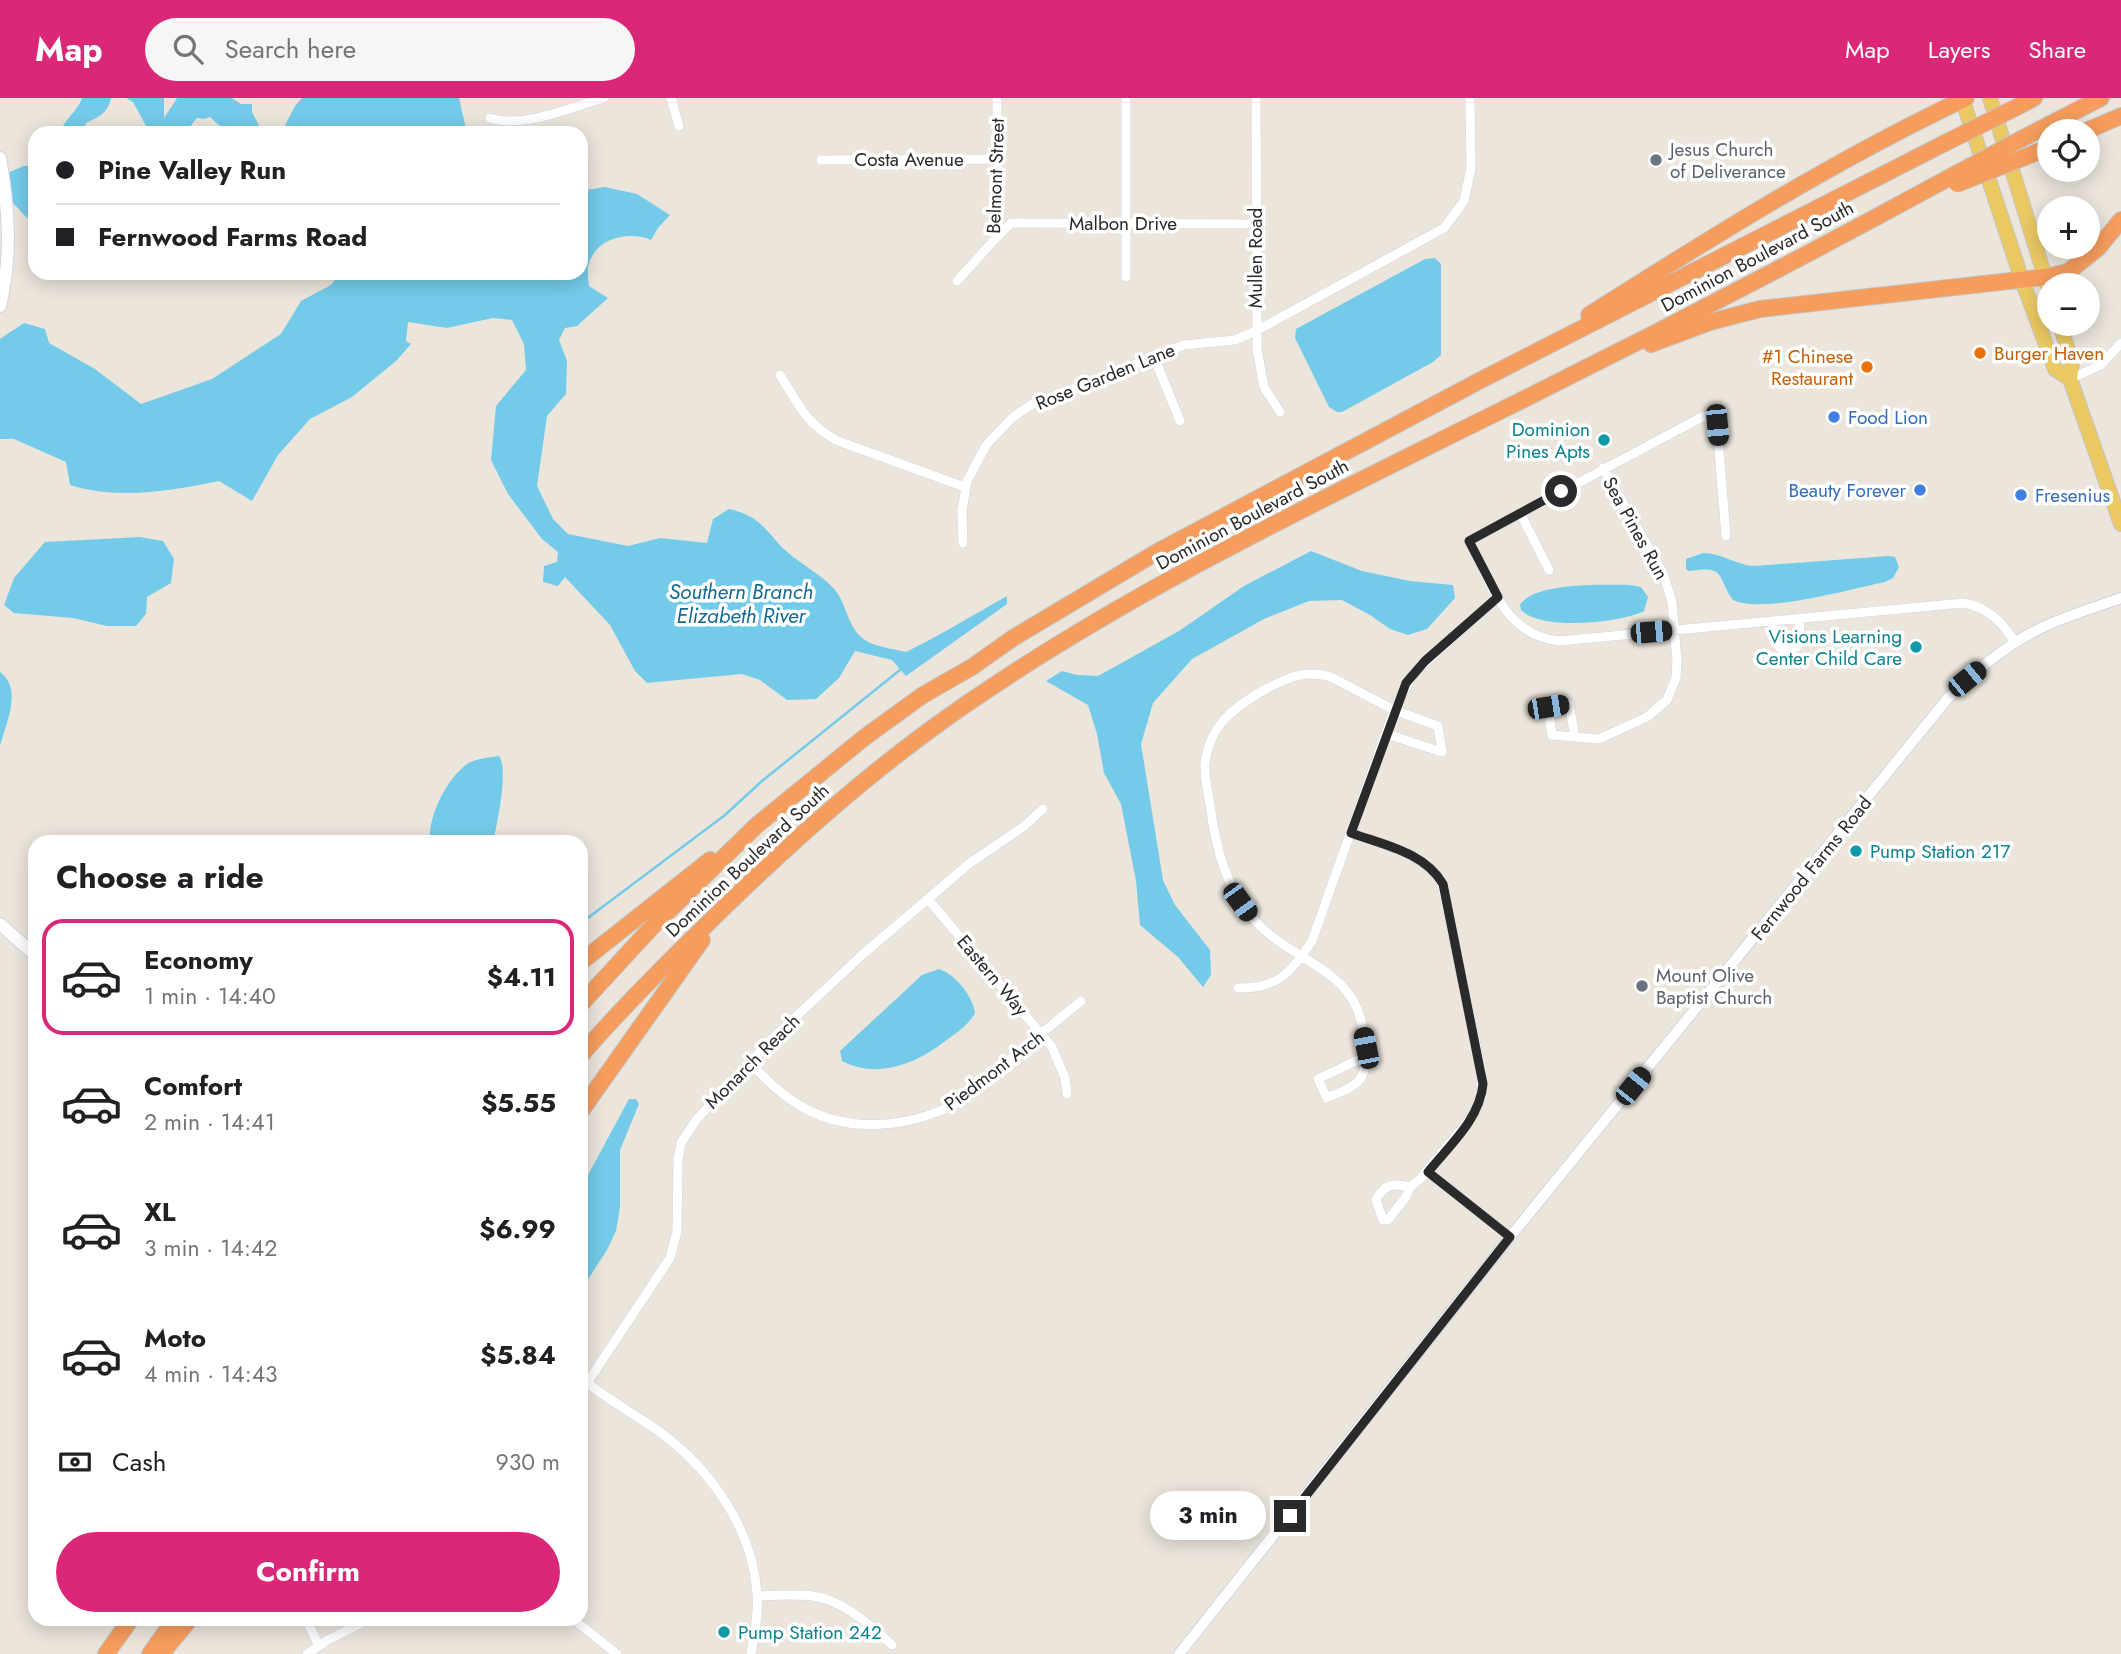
<!DOCTYPE html>
<html lang="en">
<head>
<meta charset="utf-8">
<style>
	body { margin:0; font-family:Jost,sans-serif; background:#f6f6f6; color:#202124; height:100vh; display:flex; flex-direction:column; font-size:26px; white-space:nowrap }
	* { box-sizing:border-box; margin:0 }
	p { font-size:23px; color:#757577 }
	.icon { flex:none; width:38px; height:38px; fill:none; stroke:currentColor; stroke-width:2; stroke-linecap:round; stroke-linejoin:round }
	.map { position:relative; flex:1; overflow:hidden }
	.details { position:absolute; left:28px; top:737px; width:560px; height:791px; display:flex; flex-direction:column; background:#fff; border-radius:21px; box-shadow:0 4px 18px #0003 }
	.details>* { flex:none }
	.banner { position:absolute; left:28px; top:28px; width:560px; height:154px; border-radius:21px; box-shadow:0 4px 18px #0003; display:grid; align-content:center; height:154px; padding:0 28px; background:#fff }
	.controls { position:absolute; left:2037px; top:21px; display:grid; gap:14px }
	.controls a { display:grid; place-items:center; width:63px; height:63px; border-radius:50%; background:#fff; box-shadow:0 4px 18px #0003; font-size:35px }
	.end { position:absolute; width:32px; height:32px; margin:-16px; border:9px solid #2a2a2a; background:#fff; box-shadow:0 0 0 4px #fff }
	.from { border-radius:50% }
	.bubble { position:absolute; height:49px; border-radius:24px; background:#fff; box-shadow:0 4px 18px #0003; font-size:23px; font-weight:700; line-height:49px; text-align:center }
	.car { position:absolute; width:21px; height:42px; margin:-21px -10px; border-radius:9px; box-shadow:0 0 5px 2px #0007; background:linear-gradient(#222 24%,#8ab4d8 0 40%,#222 0 76%,#8ab4d8 0 86%,#222 0) }
	.banner b { display:flex; align-items:center; gap:24px; height:66px; font-size:26px }
	.banner b+b { border-top:2px solid #e0e0e0 }
	.banner i { width:18px; height:18px; background:#202124 }
	ul { padding:0; list-style:none }
	li { display:flex; align-items:center; gap:21px; height:116px; margin:0 14px 10px; padding:0 14px; border:4px solid transparent; border-radius:21px }
	li div { flex:1 }
	li b { display:block; font-size:26px }
	li em { font-style:normal; font-weight:700 }
	li.current { border-color:#db2777 }
	li>.icon { width:63px; height:63px; stroke-width:1.5 }
	h2 { padding:0 28px; font-size:32px; line-height:84px }
	.pay { display:flex; align-items:center; gap:18px; height:77px; padding:0 28px; font-size:26px }
	.pay p { margin-inline-start:auto }
	.action { display:flex; gap:14px; margin-top:auto; padding:14px 28px }
	.action a { flex:1; height:80px; border-radius:42px; background:#db2777; color:#fff; font-size:28px; font-weight:700; line-height:80px; text-align:center }
	header { display:flex; align-items:center; gap:42px; box-sizing:border-box; height:98px; padding:0 35px; background:#db2777; color:#fff }
	header strong { font-size:33px }
	nav { display:flex; gap:38px; margin-inline-start:auto; font-size:24px }
	.search { width:490px; height:63px; background:#f6f6f6; display:flex; align-items:center; gap:18px; box-sizing:border-box; padding:0 24px; border-radius:38px; color:#757577; font-size:26px }
	.map>svg:first-child { display:block }
	.water { fill:#74cbe9 }
	.lines { fill:none; stroke-linecap:round; stroke-linejoin:round }
	.stream { stroke:#74cbe9; stroke-width:2.5 }
	.minor-casing { stroke:#d2d5e2; stroke-width:10 }
	.tertiary-casing { stroke:#d2d5e2; stroke-width:12 }
	.secondary-casing { stroke:#d2d5e2; stroke-width:14 }
	.primary-casing { stroke:#c3c3c3; stroke-width:16 }
	.motorway-casing { stroke:#c3c3c3; stroke-width:18 }
	.minor { stroke:#fff; stroke-width:9 }
	.tertiary { stroke:#fff; stroke-width:10 }
	.secondary { stroke:#fff; stroke-width:12 }
	.primary { stroke:#eac963; stroke-width:14 }
	.motorway { stroke:#f69d5d; stroke-width:16 }
	.motorway-bridge-casing { stroke:#c3c3c3; stroke-width:18; stroke-linecap:butt }
	.motorway-bridge { stroke:#f69d5d; stroke-width:16 }
	.route { stroke:#2a2a2a; stroke-width:9 }
	.worship-dot { fill:#6b7280; stroke:#fff; stroke-width:2.5 }
	.food-dot { fill:#e8710a; stroke:#fff; stroke-width:2.5 }
	.shop-dot { fill:#3f7fe0; stroke:#fff; stroke-width:2.5 }
	.culture-dot { fill:#0f9aa8; stroke:#fff; stroke-width:2.5 }
	.labels { text-anchor:middle; stroke-width:7; stroke-linejoin:round; paint-order:stroke }
	.worship-label { font-size:19px; fill:#5b616d; stroke:#fff; text-anchor:start }
	.street-label { font-size:19px; fill:#2a2a2a; stroke:#fff }
	.food-label { font-size:19px; fill:#c56008; stroke:#fff; text-anchor:start }
	.shop-label { font-size:19px; fill:#366cbe; stroke:#fff; text-anchor:start }
	.culture-label { font-size:19px; fill:#0d838f; stroke:#fff; text-anchor:end }
	.water-label { font-size:21px; font-style:italic; fill:#146994; stroke:#fff }
</style>
</head>
<body>
<header>
<strong>Map</strong>
<div class="search"><svg class="icon" aria-label="search" viewBox="0 0 24 24"><circle cx="10" cy="10" r="6"/><path d="M15 15l6 6"/></svg>Search here</div>
<nav><a>Map</a><a>Layers</a><a>Share</a></nav>
</header>
<div class="map">
<svg width="2121" height="1556" viewBox="0 0 2121 1556">
	<rect width="100%" height="100%" fill="#ebe5dc"/>
	<path class="water" d="M82 0H111C108 15 99 19 86 25L83 35H60C64 21 78 13 82 0Z
		M126 0H164V20L177 0H232L241 6H252V14L263 35H236L233 32 223 31 210 19 204 21 197 20 185 35H150L133 4Z
		M302 0H459L467 35H281L295 8Z
		M24 68H35V112L27 120 13 105 9 117H0V78Z
		M605 89 637 96 670 117 658 130 651 142C630 133 597 139 589 165 587 171 588 181 589 188L608 200 577 228 565 230 559 242 567 263 566 296 547 318 537 388 553 421 568 436 628 448 660 440 707 445 713 421 729 411C764 418 768 439 792 458 806 469 823 478 835 492 847 506 847 530 865 542 875 549 894 551 906 554 941 537 973 517 1007 498V506L906 578 892 562 855 553 839 580 816 601 787 602 760 582 742 576 647 585 635 573 610 527 565 479 558 488 543 484 544 468 557 464 558 454 542 441 508 396 491 362 496 308 526 272 524 246 512 222 493 220 447 230 408 224 406 243 411 246 396 263 352 299 310 321 278 357 252 403 219 383C171 393 118 402 70 387L66 364 14 341H0V241L24 225 45 231 49 245 95 271 141 306 212 281 281 236 301 203 331 187 340 175H581V93Z
		M1435 160 1441 166V257L1433 264 1342 314H1337L1329 309 1295 240 1296 231 1425 161Z
		M140 439 163 443 174 461 171 485 147 499 146 516 136 528H107L73 520 14 515 4 507 14 480 45 444Z
		M1311 453 1362 473 1410 483 1453 487 1455 500 1427 531 1408 537 1390 531 1370 517 1342 502 1309 503 1264 521 1192 561 1153 605 1141 646 1163 782 1175 807 1210 852 1211 877 1203 889 1178 859 1140 827 1136 783 1121 706 1104 675 1097 636 1088 607 1046 583 1062 573 1077 577 1098 578 1179 533 1244 488Z
		M1703 455C1722 455 1736 467 1754 468L1889 458 1895 459 1899 469 1893 480 1885 484C1850 491 1765 516 1733 502 1716 478 1727 467 1689 473L1686 471V461Z
		M1630 487 1641 489 1648 499 1644 513C1620 525 1541 533 1521 512L1520 507C1534 484 1604 487 1630 487Z
		M0 574C23 591 6 625 0 648Z
		M499 658C509 672 497 726 493 744H430C427 720 447 680 467 666 475 661 490 659 499 658Z
		M939 871C955 876 973 898 975 915 969 926 958 934 948 941 918 965 878 982 842 963L840 953 922 877Z
		M629 1001H636L639 1006 620 1052V1109L616 1133 607 1152 581 1192V1090Z"/>
	<g class="lines">
		<path class="stream" d="M581 825 725 717 762 683 900 572"/>
		<defs>
			<path id="minor" d="M671 0 679 28
				M1126 0V179
				M1256 0 1257 251 1264 289 1280 314
				M490 20C523 31 571 9 604 0
				M821 62 997 61
				M997 139 1011 125 1255 126
				M957 183 997 139V0
				M1154 259 1180 323
				M780 277C799 307 805 325 838 343L965 389
				M2070 281 2101 267 2121 245
				M1520 415 1549 472
				M1726 438 1717 327 1712 321 1704 318 1469 443C1492 486 1504 537 1559 543L1963 505C1988 509 2002 524 2015 544
				M963 445 962 413 967 383 987 346 1013 319 1031 307 1184 247 1235 242 1256 233 1444 130 1464 103 1471 70 1470 0
				M1772 523 1777 546 1782 552 1797 549 1799 546 1800 520
				M1575 639 1552 637 1548 609 1569 606 1575 639 1599 641 1647 619 1667 602 1676 580 1677 563 1672 504 1663 475 1603 370
				M1351 735C1384 747 1424 754 1442 786L1481 971 1482 998 1474 1016 1420 1081 1410 1089C1393 1085 1384 1086 1376 1102L1383 1122H1388L1406 1099 1410 1089
				M928 801 1052 949 1065 980 1067 996
				M1238 890C1279 891 1291 874 1312 843L1394 612 1413 576 1498 499
				M1364 959C1369 986 1347 991 1327 1000L1318 981 1364 959C1366 948 1364 938 1362 927 1352 871 1293 863 1257 825 1226 792 1216 751 1210 707 1208 693 1204 679 1205 665 1210 627 1233 610 1264 592 1287 580 1304 571 1331 579L1394 612 1438 628 1442 654 1387 636
				M750 965C765 980 780 996 799 1007 847 1036 905 1030 954 1007L1081 903
				M1428 1074 1510 1139
				M581 1280C604 1300 632 1314 657 1332 710 1370 753 1430 757 1497 759 1516 754 1537 751 1556
				M581 1294 670 1160 677 1133 678 1062 681 1045 696 1022 772 941 862 857 970 765 1023 729 1043 711
				M758 1498C776 1497 795 1496 813 1498 845 1503 869 1527 892 1547
				M573 1521 617 1556
				M308 1525 319 1548
				M307 1556 326 1543 369 1521"/>
			<path id="tertiary" d="M1179 1556 1510 1139 1948 600C1975 573 2004 548 2039 531 2065 518 2094 510 2121 500"/>
			<path id="secondary" d="M0 60C9 110 12 158 0 208
				M0 826 35 857"/>
			<path id="primary" d="M1962 0 2022 182 2055 271 2070 281
				M1990 0 2049 192
				M2060 226 2072 265 2070 281 2121 426"/>
			<path id="motorway" d="M2019 8 2034 0
				M2086 33 2121 18
				M2029 37 2101 0
				M2035 55 2049 49
				M1589 217C1712 139 1835 62 1966 0
				M1651 246 1710 224 1760 211 2045 179 2068 174 2098 150 2121 122
				M581 864 710 762
				M581 906 652 829 757 727 865 639 923 597 972 569 1013 540 1157 454 1479 283 1943 46
				M581 957C619 913 660 872 701 832 783 751 869 673 965 607 1130 493 1313 406 1492 317 1648 240 1802 160 1954 77
				M581 1013 702 842
				M106 1556 131 1521
				M150 1556 175 1521
				M161 1556 190 1521"/>
		</defs>
		<use href="#minor" class="minor-casing"/>
		<use href="#tertiary" class="tertiary-casing"/>
		<use href="#secondary" class="secondary-casing"/>
		<use href="#primary" class="primary-casing"/>
		<use href="#motorway" class="motorway-casing"/>
		<use href="#minor" class="minor"/>
		<use href="#tertiary" class="tertiary"/>
		<use href="#secondary" class="secondary"/>
		<use href="#primary" class="primary"/>
		<use href="#motorway" class="motorway"/>
		<defs>
			<path id="motorway-bridge" d="M1943 46 2019 8
				M1954 77 2029 37
				M1957 86 2035 55"/>
		</defs>
		<use href="#motorway-bridge" class="motorway-bridge-casing"/>
		<use href="#motorway-bridge" class="motorway-bridge"/>
	</g>
	<g class="lines">
		<path class="route" d="M1290 1418 1510 1139 1428 1074C1449 1048 1480 1021 1483 986L1443 786C1424 754 1384 747 1351 735L1406 585 1425 563 1498 499 1469 443 1561 393"/>
	</g>
	<g class="worship-dot">
		<circle cx="1656" cy="62" r="7"/>
		<circle cx="1642" cy="888" r="7"/>
	</g>
	<g class="food-dot">
		<circle cx="1980" cy="255" r="7"/>
		<circle cx="1867" cy="269" r="7"/>
	</g>
	<g class="shop-dot">
		<circle cx="1834" cy="319" r="7"/>
		<circle cx="1920" cy="392" r="7"/>
		<circle cx="2021" cy="397" r="7"/>
	</g>
	<g class="culture-dot">
		<circle cx="1604" cy="342" r="7"/>
		<circle cx="1916" cy="549" r="7"/>
		<circle cx="1856" cy="753" r="7"/>
		<circle cx="724" cy="1534" r="7"/>
	</g>
	<g class="labels">
		<g class="worship-label">
			<text x="1670" y="58">Jesus Church<tspan x="1670" dy="22">of Deliverance</tspan></text>
			<text x="1656" y="884">Mount Olive<tspan x="1656" dy="22">Baptist Church</tspan></text>
		</g>
		<g class="street-label">
			<text x="909" y="68">Costa Avenue</text>
			<text transform="translate(995 78) rotate(-88)" y="7">Belmont Street</text>
			<text x="1123" y="132">Malbon Drive</text>
			<text transform="translate(1757 158) rotate(-28)" y="7">Dominion Boulevard South</text>
			<text transform="translate(1255 160) rotate(-90)" y="7">Mullen Road</text>
			<text transform="translate(1105 278) rotate(-22)" y="7">Rose Garden Lane</text>
			<text transform="translate(1252 416) rotate(-28)" y="7">Dominion Boulevard South</text>
			<text transform="translate(1636 430) rotate(61)" y="7">Sea Pines Run</text>
			<text transform="translate(747 762) rotate(-43)" y="7">Dominion Boulevard South</text>
			<text transform="translate(1811 770) rotate(-51)" y="7">Fernwood Farms Road</text>
			<text transform="translate(993 877) rotate(50)" y="7">Eastern Way</text>
			<text transform="translate(752 963) rotate(-45)" y="7">Monarch Reach</text>
			<text transform="translate(994 972) rotate(-37)" y="7">Piedmont Arch</text>
		</g>
		<g class="food-label">
			<text x="1994" y="262">Burger Haven</text>
			<text x="1853" y="265" text-anchor="end">#1 Chinese<tspan x="1853" dy="22">Restaurant</tspan></text>
		</g>
		<g class="shop-label">
			<text x="1848" y="326">Food Lion</text>
			<text x="1906" y="399" text-anchor="end">Beauty Forever</text>
			<text x="2035" y="404">Fresenius</text>
		</g>
		<g class="culture-label">
			<text x="1590" y="338">Dominion<tspan x="1590" dy="22">Pines Apts</tspan></text>
			<text x="1902" y="545">Visions Learning<tspan x="1902" dy="22">Center Child Care</tspan></text>
			<text x="1870" y="760" text-anchor="start">Pump Station 217</text>
			<text x="738" y="1541" text-anchor="start">Pump Station 242</text>
		</g>
		<g class="water-label">
			<text x="741" y="501">Southern Branch<tspan x="741" dy="24">Elizabeth River</tspan></text>
		</g>
	</g>
</svg>
<div class="controls">
<a><svg class="icon" aria-label="locate" viewBox="0 0 24 24"><circle cx="12" cy="12" r="6"/><path d="M12 2v4M12 18v4M2 12h4M18 12h4"/></svg></a>
<a>+</a>
<a>−</a>
</div>
<i class="end from" style="left:1561px;top:393px"></i>
<i class="end" style="left:1290px;top:1418px"></i>
<div class="bubble" style="left:1150px;top:1393px;width:116px">3 min</div>
<i class="car" style="left:1717px;top:327px;rotate:175deg"></i>
<i class="car" style="left:1651px;top:534px;rotate:85deg"></i>
<i class="car" style="left:1967px;top:581px;rotate:51deg"></i>
<i class="car" style="left:1548px;top:609px;rotate:81deg"></i>
<i class="car" style="left:1240px;top:804px;rotate:144deg"></i>
<i class="car" style="left:1366px;top:950px;rotate:349deg"></i>
<i class="car" style="left:1633px;top:988px;rotate:39deg"></i>
<div class="banner">
<b><i class="from"></i>Pine Valley Run</b>
<b><i></i>Fernwood Farms Road</b>
</div>
<section class="details">
<h2>Choose a ride</h2>
<ul>
<li class="current"><svg class="icon" aria-label="car" viewBox="0 0 24 24"><path d="M5 17H2v-5l4-1 3-4h7l3 4 3 1v5h-3M9 17h6M6 11h13"/><circle cx="7" cy="17" r="2"/><circle cx="17" cy="17" r="2"/></svg><div><b>Economy</b><p>1 min · 14:40</p></div><em>$4.11</em></li>
<li><svg class="icon" aria-label="car" viewBox="0 0 24 24"><path d="M5 17H2v-5l4-1 3-4h7l3 4 3 1v5h-3M9 17h6M6 11h13"/><circle cx="7" cy="17" r="2"/><circle cx="17" cy="17" r="2"/></svg><div><b>Comfort</b><p>2 min · 14:41</p></div><em>$5.55</em></li>
<li><svg class="icon" aria-label="car" viewBox="0 0 24 24"><path d="M5 17H2v-5l4-1 3-4h7l3 4 3 1v5h-3M9 17h6M6 11h13"/><circle cx="7" cy="17" r="2"/><circle cx="17" cy="17" r="2"/></svg><div><b>XL</b><p>3 min · 14:42</p></div><em>$6.99</em></li>
<li><svg class="icon" aria-label="car" viewBox="0 0 24 24"><path d="M5 17H2v-5l4-1 3-4h7l3 4 3 1v5h-3M9 17h6M6 11h13"/><circle cx="7" cy="17" r="2"/><circle cx="17" cy="17" r="2"/></svg><div><b>Moto</b><p>4 min · 14:43</p></div><em>$5.84</em></li>
</ul>
<div class="pay"><svg class="icon" aria-label="cash" viewBox="0 0 24 24"><path d="M3 7h18v10H3z"/><circle cx="12" cy="12" r="2"/></svg>Cash<p>930 m</p></div>
<div class="action"><a>Confirm</a></div>
</section>
</div>
</body>
</html>
